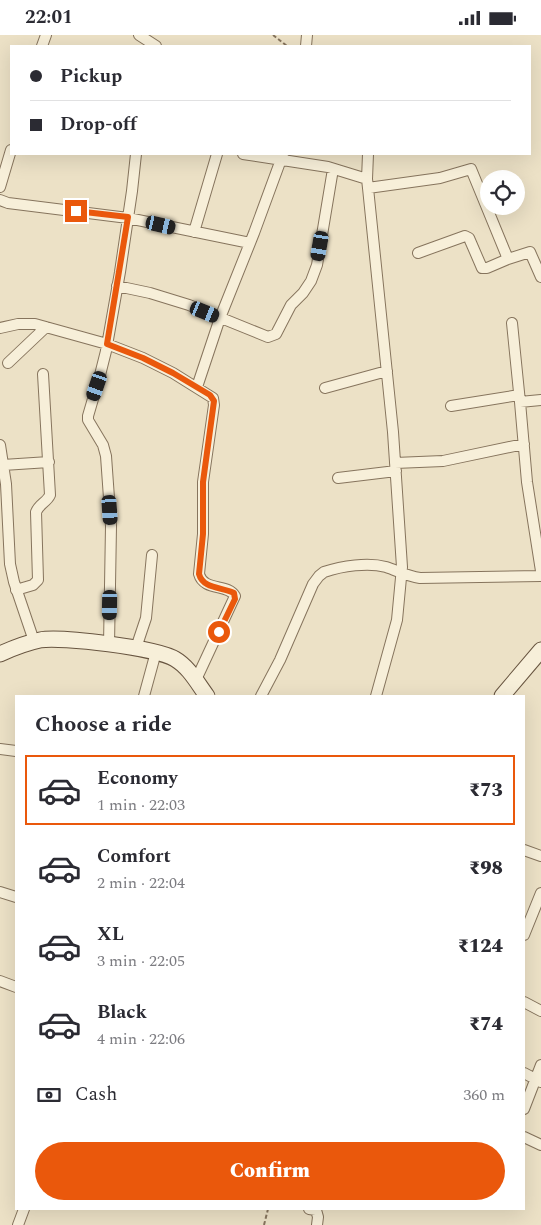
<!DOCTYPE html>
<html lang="en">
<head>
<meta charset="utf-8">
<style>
	body { margin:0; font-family:Spectral,serif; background:#f7f7f7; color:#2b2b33; height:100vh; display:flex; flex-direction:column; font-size:19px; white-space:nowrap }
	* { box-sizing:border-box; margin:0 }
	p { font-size:16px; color:#7c7c81 }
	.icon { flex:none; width:28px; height:28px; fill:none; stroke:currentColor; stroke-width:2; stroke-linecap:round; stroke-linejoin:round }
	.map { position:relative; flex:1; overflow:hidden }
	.side { position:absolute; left:15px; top:660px; width:510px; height:515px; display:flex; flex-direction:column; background:#fff; border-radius:0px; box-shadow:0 5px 20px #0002 }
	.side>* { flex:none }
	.top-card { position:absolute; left:10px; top:10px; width:521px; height:110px; border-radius:0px; box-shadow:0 5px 20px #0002; display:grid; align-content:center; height:110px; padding:0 20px; background:#fff }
	.buttons { position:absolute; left:480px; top:135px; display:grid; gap:10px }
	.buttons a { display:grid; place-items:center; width:45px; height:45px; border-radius:50%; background:#fff; box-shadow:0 5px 20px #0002; font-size:25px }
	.end { position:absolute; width:22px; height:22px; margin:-11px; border:6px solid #ea580c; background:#fff; box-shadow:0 0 0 2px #fff }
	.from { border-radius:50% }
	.car { position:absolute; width:15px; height:30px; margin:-15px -8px; border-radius:6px; box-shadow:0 0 4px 1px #0007; background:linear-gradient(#222 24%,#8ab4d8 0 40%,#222 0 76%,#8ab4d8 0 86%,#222 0) }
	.top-card b { display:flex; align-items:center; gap:18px; height:48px; font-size:19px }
	.top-card b+b { border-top:1px solid #e1e1e2 }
	.top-card i { width:12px; height:12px; background:#2b2b33 }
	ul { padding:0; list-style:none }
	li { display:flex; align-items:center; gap:15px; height:70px; margin:0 10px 8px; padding:0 10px; border:2px solid transparent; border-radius:0px }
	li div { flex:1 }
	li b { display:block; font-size:19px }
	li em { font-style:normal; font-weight:800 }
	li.selected { border-color:#ea580c }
	li>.icon { width:45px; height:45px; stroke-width:1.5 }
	h2 { padding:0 20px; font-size:22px; line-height:60px }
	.pay { display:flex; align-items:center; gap:12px; height:55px; padding:0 20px; font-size:19px }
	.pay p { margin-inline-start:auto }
	.cta { display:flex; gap:10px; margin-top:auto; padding:10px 20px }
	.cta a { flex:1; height:58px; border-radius:30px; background:#ea580c; color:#fff; font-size:20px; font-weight:800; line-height:58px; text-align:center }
	.status { display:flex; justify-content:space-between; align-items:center; height:35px; padding:0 25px; background:#fff; direction:ltr }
	.status svg { height:14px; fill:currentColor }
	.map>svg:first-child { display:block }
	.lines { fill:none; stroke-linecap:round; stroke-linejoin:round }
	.street-casing { stroke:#86745d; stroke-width:12 }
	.secondary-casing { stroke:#685540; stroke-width:17 }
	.path { stroke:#86745d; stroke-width:2; stroke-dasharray:4 2.5; stroke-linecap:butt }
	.street { stroke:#f7efd9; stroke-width:10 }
	.secondary { stroke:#f7efd9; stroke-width:15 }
	.route { stroke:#ea580c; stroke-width:6 }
</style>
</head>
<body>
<div class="status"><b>22:01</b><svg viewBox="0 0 49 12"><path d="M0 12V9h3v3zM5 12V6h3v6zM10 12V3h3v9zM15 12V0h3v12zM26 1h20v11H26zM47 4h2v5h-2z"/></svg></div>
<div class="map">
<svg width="541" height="1190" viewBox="0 0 541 1190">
	<rect width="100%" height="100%" fill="#ece1c6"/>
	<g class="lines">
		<defs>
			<path id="street" d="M139 0 156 11
				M42 11 46 0
				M306 11 307 0
				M243 119 328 132 367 144 368 153 440 143 471 134 508 224 530 217 541 242
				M367 144 368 119
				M0 152 11 115
				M368 153 393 397 402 532 397 585 376 661
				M0 165 8 168 128 183 250 208
				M194 197 217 119
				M418 218 465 201 469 203 482 233H487L508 224
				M117 251 150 258 189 270 268 302 276 299 291 270 303 258 311 246 317 230 333 134
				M512 288 520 367
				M0 293 18 289H35L107 309 143 323 173 338 213 363 214 370 203 447V499L199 539C204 557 228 548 235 561L195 647
				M8 328 46 292
				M197 352 220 283 254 198 283 119
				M325 353 387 336
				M541 365 520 367 527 447 541 536
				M451 371 519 360
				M0 410 6 449 10 529 14 547 34 606
				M395 428 443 426 524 409
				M3 430 49 427
				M338 443 396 436
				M16 555 33 550 38 545 36 477C39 469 47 467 50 460L43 339
				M109 610 111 491 106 421 103 410 88 385V381L100 340 106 316 120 237 132 156 136 119
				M136 613 146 583 152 520
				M144 661 156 617
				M261 661 280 625 313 549 319 541 324 537C342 531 368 527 386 532 398 536 407 541 420 543L541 541
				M0 714 16 716
				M524 815 541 821
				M0 857 16 862
				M524 900 541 858
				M0 946 16 952
				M524 967 541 976
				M524 1038 541 1047
				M524 1074 541 1030
				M524 1102 541 1110
				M309 1174 316 1175 318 1182 317 1190
				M18 1190 24 1174"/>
			<path id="secondary" d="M0 619C13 613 26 608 40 605 60 601 158 613 175 624 189 632 198 649 207 661
				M502 661 541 615"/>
		</defs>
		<use href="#street" class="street-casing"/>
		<use href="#secondary" class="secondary-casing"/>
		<path class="path" d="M273 0 287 11
			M264 1190 268 1174"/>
		<use href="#street" class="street"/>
		<use href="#secondary" class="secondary"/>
	</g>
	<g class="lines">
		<path class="route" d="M76 176 128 182 107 309 143 323 173 338 210 360 214 366 203 447V499L199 539C203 554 222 552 234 558L235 564 219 597"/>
	</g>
</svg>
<div class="buttons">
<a><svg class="icon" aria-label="locate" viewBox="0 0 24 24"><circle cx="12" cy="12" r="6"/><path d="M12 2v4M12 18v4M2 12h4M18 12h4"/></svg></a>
</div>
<i class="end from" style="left:219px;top:597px"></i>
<i class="end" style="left:76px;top:176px"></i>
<i class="car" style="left:161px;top:190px;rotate:103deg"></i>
<i class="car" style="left:320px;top:211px;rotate:190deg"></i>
<i class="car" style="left:205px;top:277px;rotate:112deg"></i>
<i class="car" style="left:97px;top:351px;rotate:199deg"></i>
<i class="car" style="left:110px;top:475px;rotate:176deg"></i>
<i class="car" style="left:110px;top:570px;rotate:181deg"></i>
<div class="top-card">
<b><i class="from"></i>Pickup</b>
<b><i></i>Drop-off</b>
</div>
<section class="side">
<h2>Choose a ride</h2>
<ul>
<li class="selected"><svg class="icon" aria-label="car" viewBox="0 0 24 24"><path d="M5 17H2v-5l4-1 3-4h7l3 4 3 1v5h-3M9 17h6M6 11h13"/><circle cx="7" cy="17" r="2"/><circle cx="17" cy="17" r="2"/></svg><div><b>Economy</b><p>1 min · 22:03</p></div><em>₹73</em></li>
<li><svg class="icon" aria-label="car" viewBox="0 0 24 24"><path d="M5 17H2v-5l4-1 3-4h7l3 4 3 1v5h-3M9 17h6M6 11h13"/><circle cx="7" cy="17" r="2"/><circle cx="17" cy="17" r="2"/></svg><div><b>Comfort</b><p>2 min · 22:04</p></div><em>₹98</em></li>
<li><svg class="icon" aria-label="car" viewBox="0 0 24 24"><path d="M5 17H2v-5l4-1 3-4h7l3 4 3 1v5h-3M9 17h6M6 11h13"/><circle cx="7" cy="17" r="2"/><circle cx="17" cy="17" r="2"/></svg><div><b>XL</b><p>3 min · 22:05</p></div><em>₹124</em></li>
<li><svg class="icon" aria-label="car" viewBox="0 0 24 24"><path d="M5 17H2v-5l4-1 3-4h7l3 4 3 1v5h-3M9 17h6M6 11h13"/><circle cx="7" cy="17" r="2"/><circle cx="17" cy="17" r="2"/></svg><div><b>Black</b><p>4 min · 22:06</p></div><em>₹74</em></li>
</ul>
<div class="pay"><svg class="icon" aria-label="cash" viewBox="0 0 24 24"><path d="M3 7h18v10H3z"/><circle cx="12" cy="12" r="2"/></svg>Cash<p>360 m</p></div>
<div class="cta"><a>Confirm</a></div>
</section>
</div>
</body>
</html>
